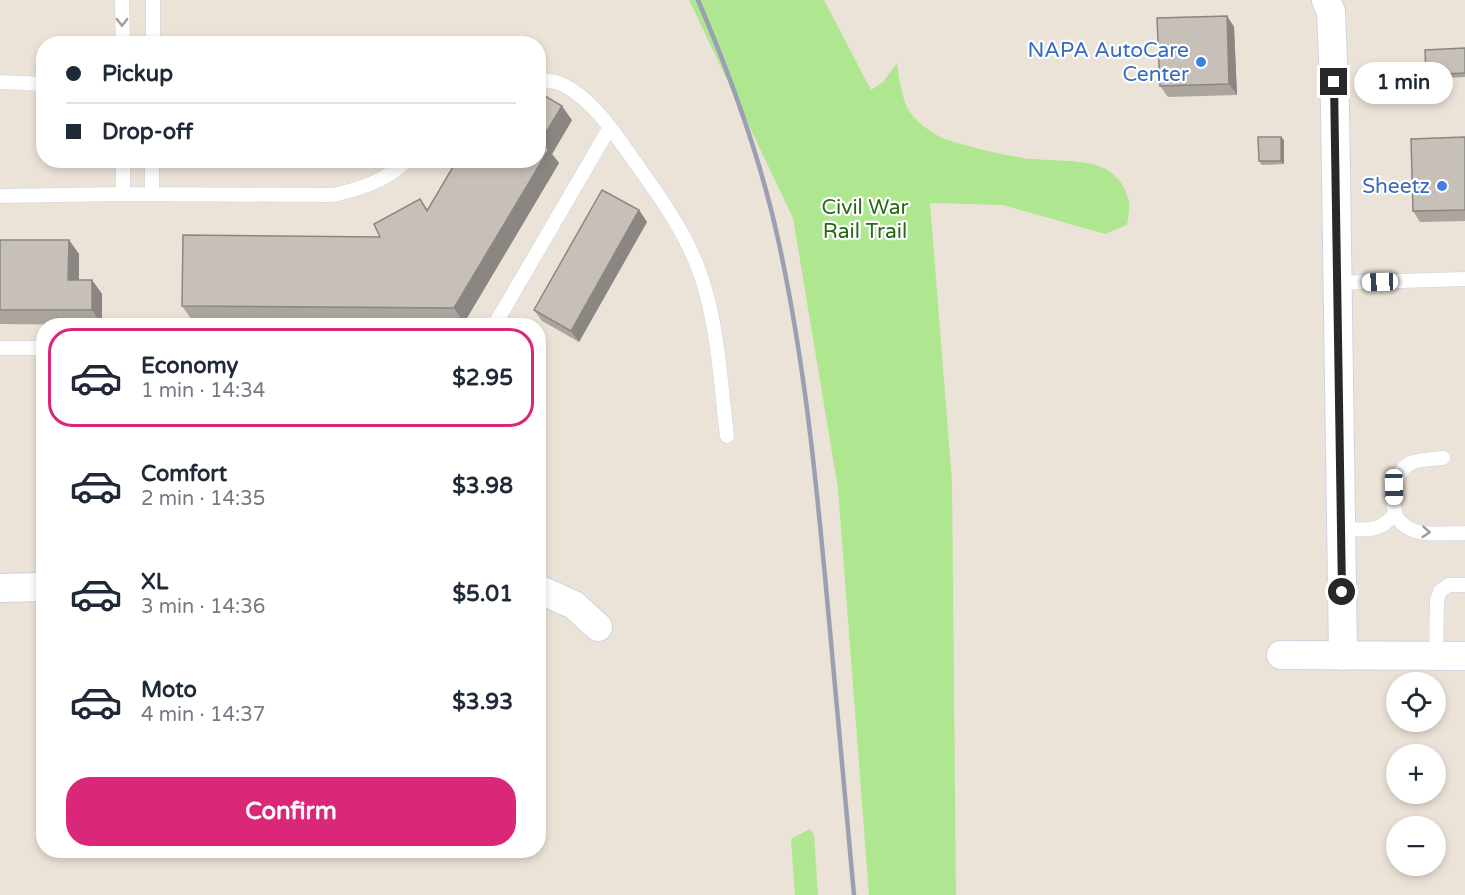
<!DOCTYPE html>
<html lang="en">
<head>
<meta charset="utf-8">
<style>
	body { margin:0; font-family:"Varela Round",sans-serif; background:#f6f6f7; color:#1f2937; height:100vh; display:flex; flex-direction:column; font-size:22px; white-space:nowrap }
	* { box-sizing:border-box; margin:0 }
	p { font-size:20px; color:#747a83 }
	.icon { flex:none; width:33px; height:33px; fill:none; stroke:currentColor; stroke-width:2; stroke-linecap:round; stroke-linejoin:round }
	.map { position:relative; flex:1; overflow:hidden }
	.panel { position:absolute; left:36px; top:318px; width:510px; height:540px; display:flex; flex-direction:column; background:#fff; border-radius:24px; box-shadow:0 3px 9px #0003 }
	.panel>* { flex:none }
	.hud { position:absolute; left:36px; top:36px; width:510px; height:132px; border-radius:24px; box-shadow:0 3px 9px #0003; display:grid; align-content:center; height:132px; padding:0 30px; background:#fff }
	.controls { position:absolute; left:1386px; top:672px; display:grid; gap:12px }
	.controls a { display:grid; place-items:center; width:60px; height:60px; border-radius:50%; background:#fff; box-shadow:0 3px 9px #0003; font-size:30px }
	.end { position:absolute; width:27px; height:27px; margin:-14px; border:8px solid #282828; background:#fff; box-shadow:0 0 0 3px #fff }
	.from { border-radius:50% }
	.bubble { position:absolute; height:42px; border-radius:21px; background:#fff; box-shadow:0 3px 9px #0003; font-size:20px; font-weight:700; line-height:42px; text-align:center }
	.car { position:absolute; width:18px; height:36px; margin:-18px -9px; border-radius:8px; box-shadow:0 0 4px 2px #0007; background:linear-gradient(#fff 24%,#345 0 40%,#fff 0 76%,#345 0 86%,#fff 0) }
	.hud b { display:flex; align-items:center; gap:21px; height:57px; font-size:22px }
	.hud b+b { border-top:2px solid #e0e1e3 }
	.hud i { width:15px; height:15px; background:#1f2937 }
	ul { padding:10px 0 0; list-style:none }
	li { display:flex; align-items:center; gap:18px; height:99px; margin:0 12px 9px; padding:0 18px; border:3px solid transparent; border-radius:24px }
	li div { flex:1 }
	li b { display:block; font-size:22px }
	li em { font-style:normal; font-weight:700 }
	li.selected { border-color:#db2777 }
	li>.icon { width:54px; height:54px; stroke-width:1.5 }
	.primary-button { display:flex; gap:12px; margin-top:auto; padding:12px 30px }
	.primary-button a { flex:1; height:69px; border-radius:24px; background:#db2777; color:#fff; font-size:24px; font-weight:700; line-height:69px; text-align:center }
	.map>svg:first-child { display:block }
	.green { fill:#afe791 }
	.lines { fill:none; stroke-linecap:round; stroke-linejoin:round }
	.service-casing { stroke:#ced2e3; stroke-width:15 }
	.minor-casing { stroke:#ced2e3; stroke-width:30 }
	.service { stroke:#fff; stroke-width:14 }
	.minor { stroke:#fff; stroke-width:28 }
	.rail { stroke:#9b9fb4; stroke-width:4.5 }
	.wall { fill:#aba59e }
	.shaded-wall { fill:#8b8681 }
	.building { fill:#c7c0b8; stroke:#8b8681; stroke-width:1.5 }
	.oneway { stroke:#9e9e9e }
	.route { stroke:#282828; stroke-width:8 }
	.shop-dot { fill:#3f7fe0; stroke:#fff; stroke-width:2 }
	.labels { text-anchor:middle; stroke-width:4.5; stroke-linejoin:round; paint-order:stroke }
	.shop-label { font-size:21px; fill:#366cbe; stroke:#fff; text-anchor:end }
	.park-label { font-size:21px; fill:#276915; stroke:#fff }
</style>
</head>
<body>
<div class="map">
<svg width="1465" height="895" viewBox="0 0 1465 895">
	<rect width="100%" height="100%" fill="#ece3d8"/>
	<path class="green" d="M689 0H824L871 90 883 82 897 63C899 77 901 93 907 107 913 120 932 134 945 139 969 147 1009 157 1034 159 1070 163 1119 154 1129 202 1130 209 1128 218 1127 225L1105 234 1003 205 930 203 952 481 956 895H869L838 489 793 218Z
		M810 829 814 835 818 895H795L791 839Z"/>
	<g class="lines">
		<defs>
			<path id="service" d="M122 0 123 44
				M153 44V0
				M538 80C549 80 560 82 569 88 595 104 613 131 630 155 655 190 681 225 697 265 718 318 720 380 727 436
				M0 82 44 84
				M123 160V194
				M152 194V160
				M0 196 123 194 333 195C360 189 386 181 407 160
				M1337 283 1465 279
				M494 326 610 127
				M0 348H44
				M1443 458C1434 459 1420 459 1411 463 1395 470 1391 497 1395 512 1396 519 1404 526 1410 529 1425 536 1448 533 1465 533
				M1341 529C1365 529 1378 534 1395 514
				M1436 656 1437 601 1440 591 1449 585H1465"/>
			<path id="minor" d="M1326 0 1331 12 1335 106 1343 656
				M0 588 44 587
				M538 589 574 605 598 627
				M1281 655 1465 656"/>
		</defs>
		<use href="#service" class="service-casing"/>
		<use href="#minor" class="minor-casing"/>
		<use href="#service" class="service"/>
		<use href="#minor" class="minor"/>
		<path class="rail" d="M698 0C731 77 760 156 778 239 804 357 816 478 827 598 836 697 845 796 854 895"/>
	</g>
	<path class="wall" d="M1227 16 1234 27 1237 95 1168 97 1160 86Z
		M1465 48V77L1429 79 1426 75Z
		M572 120 552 154 559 163 464 323 192 320 182 306 380 237 420 199 427 209Z
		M1281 137 1284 140V164L1262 165 1259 161Z
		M1465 137V221L1420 222 1413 211Z
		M639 210 647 222 579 342 542 321 534 310Z
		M0 240H69L79 254V280H92L102 294V325L0 324Z"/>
	<path class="shaded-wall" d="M1227 16 1234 27 1237 95 1229 84Z
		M562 106 572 120 552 154 559 163 464 323 454 308 539 144Z
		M1281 137 1284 140V164L1281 161Z
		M639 210 647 222 579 342 571 331Z
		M69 240 79 254V294L68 280Z
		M92 280 102 294V325L92 310Z"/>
	<path class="building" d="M1227 16 1229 84 1160 86 1157 18Z
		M1465 48V73L1426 75 1425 50Z
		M538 92 562 106 539 144 549 149 454 308 182 306 183 235 380 237 374 224 420 199 427 211 457 160H538Z
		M1258 137H1281V161H1259Z
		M1465 137V210L1413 211 1411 139Z
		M602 190 639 210 571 331 534 310Z
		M0 240H69L68 280H92V310H0Z"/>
	<defs><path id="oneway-chevron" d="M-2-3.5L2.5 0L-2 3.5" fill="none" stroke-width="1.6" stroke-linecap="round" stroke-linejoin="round" transform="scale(1.5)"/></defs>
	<g class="oneway">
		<use href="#oneway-chevron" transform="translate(122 22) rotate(90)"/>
		<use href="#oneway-chevron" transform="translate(1426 532) rotate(4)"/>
	</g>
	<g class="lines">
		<path class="route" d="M1334 82 1342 592"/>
	</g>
	<g class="shop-dot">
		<circle cx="1201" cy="62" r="6"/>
		<circle cx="1442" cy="186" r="6"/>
	</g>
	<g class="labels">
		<g class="shop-label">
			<text x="1189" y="57">NAPA AutoCare<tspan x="1189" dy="24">Center</tspan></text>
			<text x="1430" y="193">Sheetz</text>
		</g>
		<g class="park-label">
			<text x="865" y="214">Civil War<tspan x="865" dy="24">Rail Trail</tspan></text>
		</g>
	</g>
</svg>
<div class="controls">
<a><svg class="icon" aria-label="locate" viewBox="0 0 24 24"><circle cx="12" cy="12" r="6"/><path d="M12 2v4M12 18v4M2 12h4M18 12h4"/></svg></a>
<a>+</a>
<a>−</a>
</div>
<i class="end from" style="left:1342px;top:592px"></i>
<i class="end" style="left:1334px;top:82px"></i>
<div class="bubble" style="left:1354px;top:62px;width:99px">1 min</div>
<i class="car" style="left:1380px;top:282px;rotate:268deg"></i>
<i class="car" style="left:1394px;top:487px;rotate:179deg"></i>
<div class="hud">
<b><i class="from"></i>Pickup</b>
<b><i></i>Drop-off</b>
</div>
<section class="panel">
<ul>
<li class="selected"><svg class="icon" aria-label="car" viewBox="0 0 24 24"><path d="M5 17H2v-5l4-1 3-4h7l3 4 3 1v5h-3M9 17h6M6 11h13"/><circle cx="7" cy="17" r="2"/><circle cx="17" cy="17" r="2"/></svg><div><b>Economy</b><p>1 min · 14:34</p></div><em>$2.95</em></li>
<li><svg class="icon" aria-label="car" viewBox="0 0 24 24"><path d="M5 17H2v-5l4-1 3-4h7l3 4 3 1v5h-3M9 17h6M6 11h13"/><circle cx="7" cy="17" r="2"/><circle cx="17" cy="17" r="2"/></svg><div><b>Comfort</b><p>2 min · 14:35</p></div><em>$3.98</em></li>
<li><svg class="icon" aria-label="car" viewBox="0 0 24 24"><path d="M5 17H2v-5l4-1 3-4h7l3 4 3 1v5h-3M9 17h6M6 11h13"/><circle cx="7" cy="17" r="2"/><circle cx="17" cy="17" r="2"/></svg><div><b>XL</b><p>3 min · 14:36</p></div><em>$5.01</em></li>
<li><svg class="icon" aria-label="car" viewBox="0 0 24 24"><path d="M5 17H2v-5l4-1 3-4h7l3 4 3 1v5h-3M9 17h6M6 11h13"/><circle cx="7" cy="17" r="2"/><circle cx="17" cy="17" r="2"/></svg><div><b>Moto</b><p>4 min · 14:37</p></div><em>$3.93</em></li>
</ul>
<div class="primary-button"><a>Confirm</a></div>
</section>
</div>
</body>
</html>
